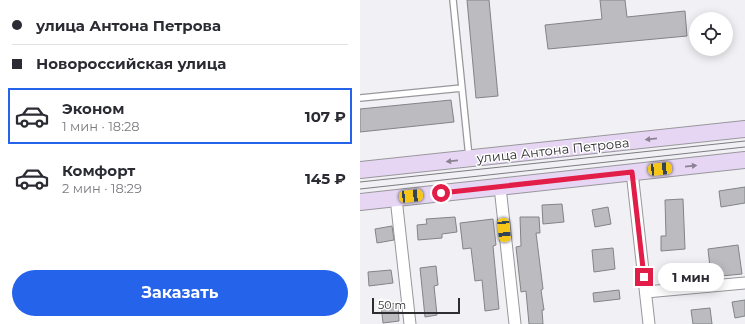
<!DOCTYPE html>
<html lang="ru">
<head>
<meta charset="utf-8">
<style>
	body { margin:0; font-family:Montserrat,sans-serif; background:#f7f7f7; color:#2b2b33; height:100vh; display:flex; flex-direction:column; font-size:15px; white-space:nowrap }
	* { box-sizing:border-box; margin:0 }
	p { font-size:13px; color:#7c7c81 }
	.icon { flex:none; width:22px; height:22px; fill:none; stroke:currentColor; stroke-width:2; stroke-linecap:round; stroke-linejoin:round }
	.map { position:relative; flex:1; overflow:hidden }
	.details { display:flex; flex-direction:column; background:#fff; width:360px }
	.details>* { flex:none }
	.hud { display:grid; align-content:center; height:88px; padding:0 12px; background:#fff }
	.buttons { position:absolute; left:329px; top:12px; display:grid; gap:8px }
	.buttons a { display:grid; place-items:center; width:44px; height:44px; border-radius:50%; background:#fff; box-shadow:0 2px 10px #0003; font-size:20px }
	.scale { position:absolute; left:12px; bottom:10px; width:88px; box-sizing:border-box; padding-left:4px; border:2px solid #2e2e30; border-top:0; font-size:11px; line-height:14px; white-space:nowrap; color:#2e2e30; -webkit-text-stroke:3px #fff; paint-order:stroke }
	.end { position:absolute; width:18px; height:18px; margin:-9px; border:5px solid #e11d48; background:#fff; box-shadow:0 0 0 2px #fff }
	.from { border-radius:50% }
	.bubble { position:absolute; height:28px; border-radius:14px; background:#fff; box-shadow:0 2px 10px #0003; font-size:13px; font-weight:700; line-height:28px; text-align:center }
	.car { position:absolute; width:12px; height:24px; margin:-12px -6px; border-radius:5px; box-shadow:0 0 3px 1px #0007; background:linear-gradient(#f5c518 24%,#345 0 40%,#f5c518 0 76%,#345 0 86%,#f5c518 0) }
	.hud b { display:flex; align-items:center; gap:14px; height:38px; font-size:15px }
	.hud b+b { border-top:1px solid #e1e1e2 }
	.hud i { width:10px; height:10px; background:#2b2b33 }
	ul { padding:0; list-style:none }
	li { display:flex; align-items:center; gap:12px; height:56px; margin:0 8px 6px; padding:0 4px; border:2px solid transparent; border-radius:0px }
	li div { flex:1 }
	li b { display:block; font-size:15px }
	li em { font-style:normal; font-weight:700 }
	li.active { border-color:#2563eb }
	li>.icon { width:36px; height:36px; stroke-width:1.5 }
	.button { display:flex; gap:8px; margin-top:auto; padding:8px 12px }
	.button a { flex:1; height:46px; border-radius:24px; background:#2563eb; color:#fff; font-size:16px; font-weight:700; line-height:46px; text-align:center }
	main { display:flex; flex:1; min-height:0 }
	.map>svg:first-child { display:block }
	.building { fill:#bcbcc0; stroke:#838487 }
	.lines { fill:none; stroke-linecap:round; stroke-linejoin:round }
	.service-casing { stroke:#98989c; stroke-width:8 }
	.minor-casing { stroke:#98989c; stroke-width:13 }
	.secondary-casing { stroke:#98989c; stroke-width:18 }
	.service { stroke:#fff; stroke-width:5.5 }
	.minor { stroke:#fff; stroke-width:11 }
	.secondary { stroke:#e6d6f4; stroke-width:16 }
	.tram { stroke:#7d7d80; stroke-width:1 }
	.oneway { fill:#8a8292 }
	.route { stroke:#e11d48; stroke-width:5 }
	.labels { text-anchor:middle; stroke-width:3; stroke-linejoin:round; paint-order:stroke }
	.street-label { font-size:13px; fill:#2e2e30; stroke:#fff }
</style>
</head>
<body>
<main>
<section class="details">
<div class="hud">
<b><i class="from"></i>улица Антона Петрова</b>
<b><i></i>Новороссийская улица</b>
</div>
<ul>
<li class="active"><svg class="icon" aria-label="car" viewBox="0 0 24 24"><path d="M5 17H2v-5l4-1 3-4h7l3 4 3 1v5h-3M9 17h6M6 11h13"/><circle cx="7" cy="17" r="2"/><circle cx="17" cy="17" r="2"/></svg><div><b>Эконом</b><p>1 мин · 18:28</p></div><em>107 ₽</em></li>
<li><svg class="icon" aria-label="car" viewBox="0 0 24 24"><path d="M5 17H2v-5l4-1 3-4h7l3 4 3 1v5h-3M9 17h6M6 11h13"/><circle cx="7" cy="17" r="2"/><circle cx="17" cy="17" r="2"/></svg><div><b>Комфорт</b><p>2 мин · 18:29</p></div><em>145 ₽</em></li>
</ul>
<div class="button"><a>Заказать</a></div>
</section>
<div class="map">
<svg width="385" height="324" viewBox="0 0 385 324">
	<rect width="100%" height="100%" fill="#f0f0f5"/>
	<path class="building" d="M107 0H129L138 96 116 98Z
		M240 0H265L267 17 325 11 327 36 188 49 185 25 242 19Z
		M91 100 94 122 0 132V109Z
		M385 187V203L361 207 359 191Z
		M323 199 325 249 301 251V236H306L305 200Z
		M202 204 204 222 183 224 182 205Z
		M248 207 251 224 235 227 232 210Z
		M95 217 97 232 82 234V238L58 240 57 225 67 224 66 219Z
		M160 217H179L180 233H176L183 289 181 290 184 310H182L183 324H169L166 291 161 292 156 247 161 246Z
		M133 219 136 245 133 246 139 309 125 311 122 280 115 281 111 248 103 249 100 223Z
		M32 226 34 240 17 243 15 229Z
		M378 245 382 274 351 277 348 249Z
		M253 248 255 269 234 272 232 250Z
		M76 266 78 285 74 286 77 315 65 317 60 268Z
		M31 270 33 283 9 286 8 272Z
		M259 290 260 299 234 302 233 293Z
		M385 300V316L375 318 372 302Z
		M38 303 39 321 23 323 21 305Z
		M350 308 352 324H333L331 310Z"/>
	<g class="lines">
		<defs>
			<path id="service" d="M93 0 109 157
				M0 98 102 88"/>
			<path id="minor" d="M272 172 289 324
				M140 187 155 324
				M36 198 50 324
				M286 292 385 283"/>
			<path id="secondary" d="M0 170 385 129
				M0 202 385 160"/>
		</defs>
		<use href="#service" class="service-casing"/>
		<use href="#minor" class="minor-casing"/>
		<use href="#secondary" class="secondary-casing"/>
		<use href="#service" class="service"/>
		<use href="#minor" class="minor"/>
		<use href="#secondary" class="secondary"/>
		<path class="tram" d="M0 182 385 141
			M0 189 385 147"/>
	</g>
	<defs><path id="oneway-solid" d="M-6-.8H1V-3.2L6.5 0L1 3.2V.8H-6Z"/></defs>
	<g class="oneway">
		<use href="#oneway-solid" transform="translate(291 139) rotate(174)"/>
		<use href="#oneway-solid" transform="translate(92 161) rotate(174)"/>
		<use href="#oneway-solid" transform="translate(331 166) rotate(-6)"/>
	</g>
	<g class="lines">
		<path class="route" d="M81 193 272 172 284 277"/>
	</g>
	<g class="labels">
		<g class="street-label">
			<text transform="translate(193 150) rotate(-6)" y="5">улица Антона Петрова</text>
		</g>
	</g>
</svg>
<div class="buttons">
<a><svg class="icon" aria-label="locate" viewBox="0 0 24 24"><circle cx="12" cy="12" r="6"/><path d="M12 2v4M12 18v4M2 12h4M18 12h4"/></svg></a>
</div>
<div class="scale">50 m</div>
<i class="end from" style="left:81px;top:193px"></i>
<i class="end" style="left:284px;top:277px"></i>
<div class="bubble" style="left:298px;top:263px;width:66px">1 мин</div>
<i class="car" style="left:300px;top:169px;rotate:84deg"></i>
<i class="car" style="left:51px;top:196px;rotate:84deg"></i>
<i class="car" style="left:144px;top:230px;rotate:174deg"></i>
</div>
</main>
</body>
</html>
